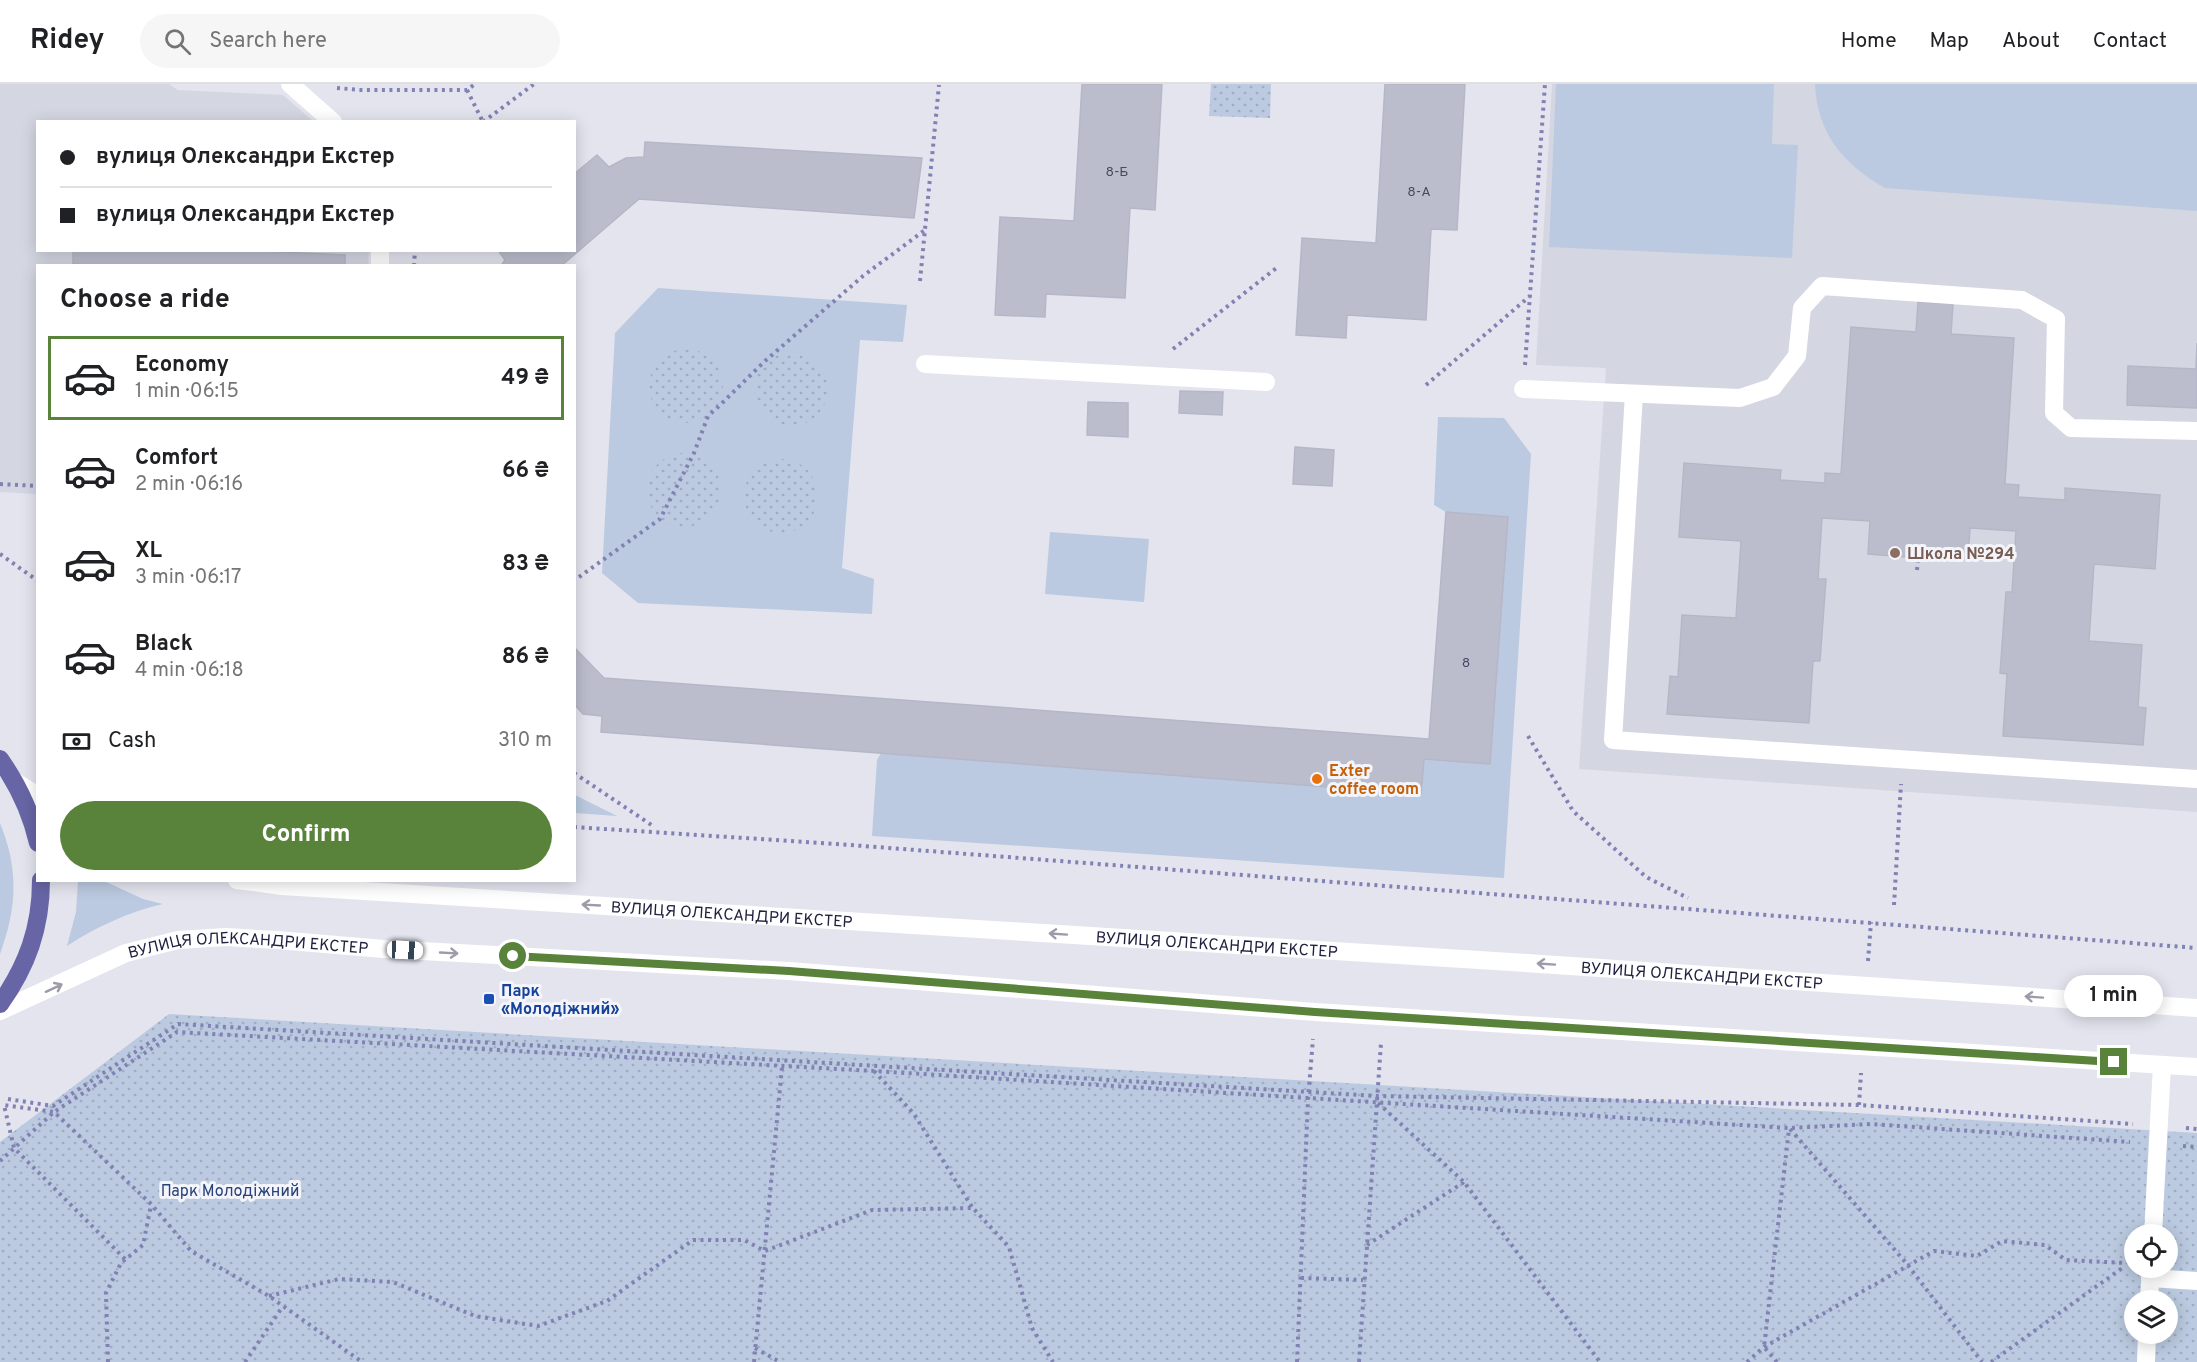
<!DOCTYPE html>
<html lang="en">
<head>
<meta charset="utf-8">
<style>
	body { margin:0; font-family:Overpass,sans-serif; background:#f6f6f6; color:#202124; height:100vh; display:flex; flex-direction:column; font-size:22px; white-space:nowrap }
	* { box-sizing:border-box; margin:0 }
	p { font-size:20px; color:#757577 }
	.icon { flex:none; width:33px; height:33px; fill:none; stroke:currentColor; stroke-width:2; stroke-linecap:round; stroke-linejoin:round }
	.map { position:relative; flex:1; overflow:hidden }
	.details { position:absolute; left:36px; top:180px; width:540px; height:618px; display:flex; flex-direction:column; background:#fff; border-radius:0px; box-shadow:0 3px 15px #0003 }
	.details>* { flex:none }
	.hud { position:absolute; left:36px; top:36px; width:540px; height:132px; border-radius:0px; box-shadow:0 3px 15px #0003; display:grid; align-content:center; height:132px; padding:0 24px; background:#fff }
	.controls { position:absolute; left:2124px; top:1140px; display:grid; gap:12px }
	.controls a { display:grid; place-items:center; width:54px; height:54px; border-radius:50%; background:#fff; box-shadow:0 3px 15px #0003; font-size:30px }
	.end { position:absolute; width:27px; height:27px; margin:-14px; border:8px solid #59833a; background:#fff; box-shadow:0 0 0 3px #fff }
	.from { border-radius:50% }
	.bubble { position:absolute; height:42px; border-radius:21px; background:#fff; box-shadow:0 3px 15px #0003; font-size:20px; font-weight:700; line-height:42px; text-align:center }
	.car { position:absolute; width:18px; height:36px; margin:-18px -9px; border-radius:8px; box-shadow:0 0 4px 2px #0007; background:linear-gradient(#fff 24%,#345 0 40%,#fff 0 76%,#345 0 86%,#fff 0) }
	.hud b { display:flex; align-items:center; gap:21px; height:57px; font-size:22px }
	.hud b+b { border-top:2px solid #e0e0e0 }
	.hud i { width:15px; height:15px; background:#202124 }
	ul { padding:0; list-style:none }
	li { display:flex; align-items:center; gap:18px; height:84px; margin:0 12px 9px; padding:0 12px; border:3px solid transparent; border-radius:0px }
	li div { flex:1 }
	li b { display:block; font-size:22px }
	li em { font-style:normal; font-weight:700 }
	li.active { border-color:#59833a }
	li>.icon { width:54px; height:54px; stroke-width:1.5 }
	h2 { padding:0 24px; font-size:27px; line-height:72px }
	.pay { display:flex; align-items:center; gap:15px; height:66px; padding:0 24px; font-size:22px }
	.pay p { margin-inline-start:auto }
	.primary-button { display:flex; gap:12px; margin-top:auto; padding:12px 24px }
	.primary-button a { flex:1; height:69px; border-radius:36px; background:#59833a; color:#fff; font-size:24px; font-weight:700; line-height:69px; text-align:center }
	header { display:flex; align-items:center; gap:36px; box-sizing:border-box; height:84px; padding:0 30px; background:#fff; border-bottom:2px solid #e0e0e0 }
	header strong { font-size:28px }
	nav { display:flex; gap:33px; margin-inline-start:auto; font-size:21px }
	.search { width:420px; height:54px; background:#f6f6f6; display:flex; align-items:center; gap:15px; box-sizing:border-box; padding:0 21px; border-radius:33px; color:#757577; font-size:22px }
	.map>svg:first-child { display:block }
	.built { fill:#d4d6e2 }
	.green { fill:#bbcae0 }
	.park { fill:url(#park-dots); fill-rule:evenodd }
	.building { fill:#bcbdcc; stroke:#b5b7c8; stroke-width:1.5 }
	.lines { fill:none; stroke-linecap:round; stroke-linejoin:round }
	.path { stroke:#8182b3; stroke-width:4; stroke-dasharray:3 4.5; stroke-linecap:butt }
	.minor { stroke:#fff; stroke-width:18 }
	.major { stroke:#6865a6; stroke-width:18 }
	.oneway { stroke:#9c9ba9 }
	.route { stroke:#59833a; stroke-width:8 }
	.education-dot { fill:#8d6e63; stroke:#f4f5fa; stroke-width:2 }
	.food-dot { fill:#e8710a; stroke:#f4f5fa; stroke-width:2 }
	.transit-dot { fill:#1a4fb4; stroke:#f4f5fa; stroke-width:2 }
	.labels { text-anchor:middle; stroke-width:6; stroke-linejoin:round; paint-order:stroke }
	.number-label { font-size:14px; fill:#484863 }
	.education-label { font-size:16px; font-weight:bold; fill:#785e54; stroke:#f4f5fa; text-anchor:start }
	.food-label { font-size:16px; font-weight:bold; fill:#c56008; stroke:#f4f5fa; text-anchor:start }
	.street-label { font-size:16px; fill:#222140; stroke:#f4f5fa }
	.transit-label { font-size:16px; font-weight:bold; fill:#164399; stroke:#f4f5fa; text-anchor:start }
	.park-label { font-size:16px; fill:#29427a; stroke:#f4f5fa }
</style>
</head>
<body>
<header>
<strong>Ridey</strong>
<div class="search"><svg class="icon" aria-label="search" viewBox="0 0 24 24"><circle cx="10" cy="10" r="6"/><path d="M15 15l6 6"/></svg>Search here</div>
<nav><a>Home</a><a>Map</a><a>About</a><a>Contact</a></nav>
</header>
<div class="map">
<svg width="2197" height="1278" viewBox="0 0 2197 1278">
	<defs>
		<pattern id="park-dots" width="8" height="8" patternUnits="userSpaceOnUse" patternTransform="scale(1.5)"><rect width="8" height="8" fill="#bbcae0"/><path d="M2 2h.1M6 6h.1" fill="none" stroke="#a0adc1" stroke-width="1.8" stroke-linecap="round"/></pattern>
	</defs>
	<rect width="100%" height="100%" fill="#e3e4ee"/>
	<path class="built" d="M0 0H169L178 6 283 11 313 37 38 38V166L369 167 368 182H38L37 410 0 408Z
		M1552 0H2197V728L1579 685 1606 284 1536 281Z"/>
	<path class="green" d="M1556 0H1774L1772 60 1798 61 1792 174 1549 163Z
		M1815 0H2197V127L1885 104C1843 80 1817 49 1815 0Z
		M658 204 907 221 903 258 860 256 842 484 874 495 872 530 638 519 602 489 615 249Z
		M1438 333 1504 334 1531 370 1504 794 872 752 877 676 881 669 1421 710 1424 675 1489 679 1508 433 1446 428 1434 421Z
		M1050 448 1149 455 1144 518 1045 510Z
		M574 711H575L617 732 575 729Z
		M0 739C19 786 17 823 0 870Z
		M78 797H104L143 815 163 820C128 828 96 843 67 862L76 828Z"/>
	<path class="park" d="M1211 0H1271L1270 34 1209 32Z
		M649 302a37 37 0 1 1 74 0a37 37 0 1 1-74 0Z
		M754 305a37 37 0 1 1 74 0a37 37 0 1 1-74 0Z
		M647 406a37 37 0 1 1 74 0a37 37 0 1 1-74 0Z
		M744 412a37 37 0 1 1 74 0a37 37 0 1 1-74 0Z
		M169 930 2197 1049V1278H0V1058ZM2134 1150H2168V1184H2134ZM2134 1216H2168V1250H2134Z"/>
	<path class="building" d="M1082 0H1162L1155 126 1130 124 1125 214 1046 210 1045 233 995 231 1000 133 1074 137Z
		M1385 0H1465L1457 146 1431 145 1426 236 1347 231 1346 254 1296 251 1302 154 1376 159Z
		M645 58 922 74 914 134 639 115 561 182H501L505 176 498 166H574V90L597 71 609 83 626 74 644 73Z
		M73 166H240L345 171V182H96L73 180Z
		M1918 218 1953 220 1951 250 2014 254 2005 400 2019 401 2018 413 2065 416V404L2160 411 2155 485 2094 480 2089 557 2142 561 2138 623 2146 624 2143 661 2003 652 2007 590 2000 589 2006 508H2012L2016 447 1970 444 1968 476 1918 474 1868 470 1870 437 1822 434 1818 495H1826L1820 577H1813L1809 639 1667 630 1670 592 1678 593 1682 531 1736 534 1741 457 1679 453 1684 379 1781 386 1780 396 1825 399V389L1841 390 1851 243 1916 248Z
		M2197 259V324L2127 321 2128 282 2196 285Z
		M1180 307 1223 308 1222 331 1179 329Z
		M1088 318 1128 319V353L1087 351Z
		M1295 363 1334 366 1332 402 1293 400Z
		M1446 428 1508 433 1490 680 1424 675 1421 710 601 648 602 632 583 630 574 620V563L604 594 1429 655Z"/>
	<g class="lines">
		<path class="path" d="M337 4 361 6H467L475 0
			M467 6 483 38
			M483 38 534 0
			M414 182 415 166
			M920 197 939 1
			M1173 265 1279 182
			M1525 281 1545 0
			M1426 301 1530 212
			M0 400 38 402
			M0 470 38 497
			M1917 486 1918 474
			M579 493 660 435 694 369 708 332 717 324 765 277 863 192 925 146
			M1528 652 1573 727 1646 793 1688 814
			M574 689 653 742
			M574 743 837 760 2197 864
			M1894 821 1901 700
			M1868 877 1871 838
			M874 987 914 1030 972 1123
			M8 1015 53 1022 178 940 1377 1012 1859 1021 2133 1040
			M1378 1019 1464 1098 1600 1278
			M1859 1021 1861 989
			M2186 1044 2197 1045
			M1790 1045 1907 1180 1982 1278
			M2183 1062 2197 1063
			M0 1077 54 1028 177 948 874 987 1789 1044 1871 1040 2130 1058
			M1367 1161 1464 1098
			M125 1175 14 1064 4 1021 54 1028 151 1120 191 1167 269 1212 362 1278
			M1301 1194 1363 1196
			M269 1212 339 1195 393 1198 475 1232 538 1242 607 1217 693 1156H744L765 1167 872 1126 973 1124 1009 1163 1032 1244 1053 1278
			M755 1264 780 1278
			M108 1278 106 1209 121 1179 143 1161 151 1121
			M245 1278 283 1222
			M754 1278 782 983
			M1297 1278 1308 1015 1313 955
			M1359 1278 1381 959
			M1747 1278 1764 1263 1934 1167 1977 1172 2002 1157 2045 1161 2066 1176 2125 1179
			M1777 1278 1764 1263 1789 1045
			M1991 1278 2125 1182"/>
		<g class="minor">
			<path d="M290 0 333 38"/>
			<path d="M380 182V166"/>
			<path d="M925 280 1266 298"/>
			<path d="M1523 305 1740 314 1773 303 1797 272 1802 224 1822 202 2022 216 2056 235 2054 329 2071 344 2197 347"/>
			<path d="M1634 310 1613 656 2197 695"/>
			<path d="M16 698 38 712"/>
			<path id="s1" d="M237 796 282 802 1511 878 2197 924"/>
			<path id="s2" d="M0 927 126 869 178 856 226 853 277 856 384 865 789 887 1315 928 2197 983"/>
			<path d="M2153 1150 2162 981"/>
			<path d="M2150 1194 2197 1197"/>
			<path d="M2149 1216 2151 1184"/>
			<path d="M2146 1278 2147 1250"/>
		</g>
		<path class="major" d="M0 675C18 701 31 728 38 759
			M0 920C27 882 41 844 41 796"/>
	</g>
	<defs><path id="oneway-shaft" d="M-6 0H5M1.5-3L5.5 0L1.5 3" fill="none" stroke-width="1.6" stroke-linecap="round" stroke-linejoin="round" transform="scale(1.5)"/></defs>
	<g class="oneway">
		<use href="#oneway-shaft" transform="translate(591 821) rotate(-177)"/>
		<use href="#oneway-shaft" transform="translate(1058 850) rotate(-176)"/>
		<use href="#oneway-shaft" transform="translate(449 869) rotate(3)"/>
		<use href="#oneway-shaft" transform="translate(1546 880) rotate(-176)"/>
		<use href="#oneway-shaft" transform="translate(54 904) rotate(-25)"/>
		<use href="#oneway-shaft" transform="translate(2034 913) rotate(-176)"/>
	</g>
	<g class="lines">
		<path class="route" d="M513 872 789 887 1315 928 2114 978"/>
	</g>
	<circle class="education-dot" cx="1895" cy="469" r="6"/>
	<circle class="food-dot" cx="1317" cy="695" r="6"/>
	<rect class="transit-dot" x="483" y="909" width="12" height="12" rx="3"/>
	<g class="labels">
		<g class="number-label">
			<text x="1117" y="92">8-Б</text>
			<text x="1419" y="112">8-А</text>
			<text x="1466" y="583">8</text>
		</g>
		<g class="education-label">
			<text x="1907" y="475">Школа №294</text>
		</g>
		<g class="food-label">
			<text x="1329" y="692">Exter<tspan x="1329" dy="18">coffee room</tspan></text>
		</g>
		<g class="street-label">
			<text dy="6" stroke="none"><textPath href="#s1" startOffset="496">ВУЛИЦЯ ОЛЕКСАНДРИ ЕКСТЕР</textPath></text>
			<text dy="6" stroke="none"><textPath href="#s1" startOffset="982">ВУЛИЦЯ ОЛЕКСАНДРИ ЕКСТЕР</textPath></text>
			<text dy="6" stroke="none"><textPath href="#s2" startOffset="262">ВУЛИЦЯ ОЛЕКСАНДРИ ЕКСТЕР</textPath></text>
			<text dy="6" stroke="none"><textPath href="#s1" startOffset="1468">ВУЛИЦЯ ОЛЕКСАНДРИ ЕКСТЕР</textPath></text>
		</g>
		<g class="transit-label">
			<text x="501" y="912">Парк<tspan x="501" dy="18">«Молодіжний»</tspan></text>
		</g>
		<g class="park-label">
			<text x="230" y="1112">Парк Молодіжний</text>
		</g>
	</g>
</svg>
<div class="controls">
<a><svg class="icon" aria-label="locate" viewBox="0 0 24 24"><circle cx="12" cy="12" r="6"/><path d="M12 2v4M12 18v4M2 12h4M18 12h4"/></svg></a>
<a><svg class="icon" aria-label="layers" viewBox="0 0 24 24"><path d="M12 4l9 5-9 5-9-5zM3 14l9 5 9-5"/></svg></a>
</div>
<i class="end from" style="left:513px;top:872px"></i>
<i class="end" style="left:2114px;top:978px"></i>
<div class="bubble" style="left:2064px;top:891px;width:99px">1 min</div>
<i class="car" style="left:405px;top:866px;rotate:93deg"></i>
<div class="hud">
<b><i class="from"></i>вулиця Олександри Екстер</b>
<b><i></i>вулиця Олександри Екстер</b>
</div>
<section class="details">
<h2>Choose a ride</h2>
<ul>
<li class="active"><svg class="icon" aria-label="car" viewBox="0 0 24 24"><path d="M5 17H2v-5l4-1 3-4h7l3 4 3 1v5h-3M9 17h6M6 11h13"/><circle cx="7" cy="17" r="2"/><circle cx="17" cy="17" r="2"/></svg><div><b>Economy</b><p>1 min · 06:15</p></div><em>49 ₴</em></li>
<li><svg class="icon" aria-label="car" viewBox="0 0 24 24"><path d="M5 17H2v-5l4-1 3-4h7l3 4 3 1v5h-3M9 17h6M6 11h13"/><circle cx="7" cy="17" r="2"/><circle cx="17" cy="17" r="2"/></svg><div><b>Comfort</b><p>2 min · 06:16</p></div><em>66 ₴</em></li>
<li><svg class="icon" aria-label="car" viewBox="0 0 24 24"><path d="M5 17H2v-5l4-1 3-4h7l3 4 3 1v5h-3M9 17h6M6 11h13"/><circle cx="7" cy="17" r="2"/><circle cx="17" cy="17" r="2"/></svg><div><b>XL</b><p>3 min · 06:17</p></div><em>83 ₴</em></li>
<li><svg class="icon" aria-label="car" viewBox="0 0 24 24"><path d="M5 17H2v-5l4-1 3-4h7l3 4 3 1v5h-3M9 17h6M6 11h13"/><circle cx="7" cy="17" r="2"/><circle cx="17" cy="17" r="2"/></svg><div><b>Black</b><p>4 min · 06:18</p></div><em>86 ₴</em></li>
</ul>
<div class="pay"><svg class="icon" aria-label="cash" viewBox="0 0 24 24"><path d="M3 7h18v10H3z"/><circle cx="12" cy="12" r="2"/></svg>Cash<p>310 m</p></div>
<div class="primary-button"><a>Confirm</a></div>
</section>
</div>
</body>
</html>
